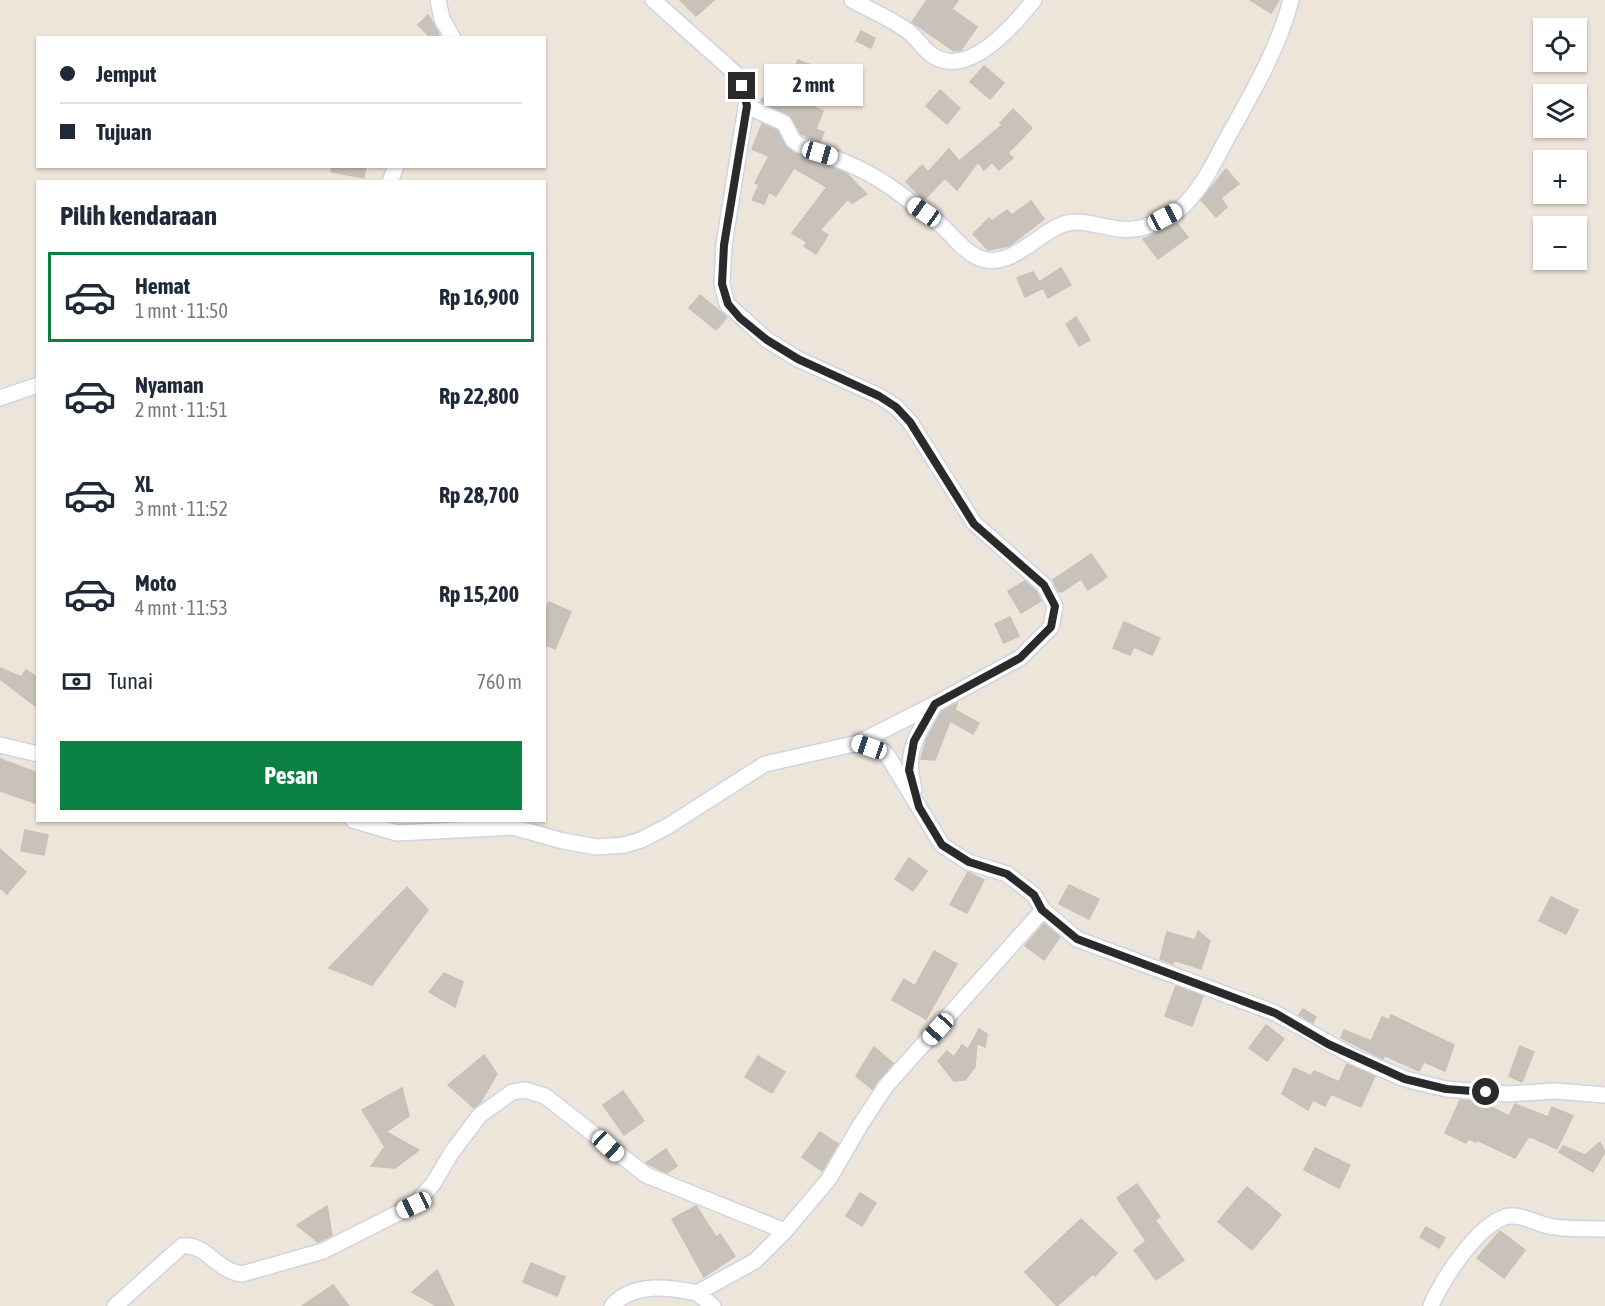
<!DOCTYPE html>
<html lang="id">
<head>
<meta charset="utf-8">
<style>
	body { margin:0; font-family:"Asap Condensed",sans-serif; background:#f6f6f7; color:#1f2937; height:100vh; display:flex; flex-direction:column; font-size:22px; white-space:nowrap }
	* { box-sizing:border-box; margin:0 }
	p { font-size:20px; color:#747a83 }
	.icon { flex:none; width:33px; height:33px; fill:none; stroke:currentColor; stroke-width:2; stroke-linecap:round; stroke-linejoin:round }
	.map { position:relative; flex:1; overflow:hidden }
	.details { position:absolute; left:36px; top:180px; width:510px; height:642px; display:flex; flex-direction:column; background:#fff; border-radius:0px; box-shadow:0 2px 4px #0004 }
	.details>* { flex:none }
	.hud { position:absolute; left:36px; top:36px; width:510px; height:132px; border-radius:0px; box-shadow:0 2px 4px #0004; display:grid; align-content:center; height:132px; padding:0 24px; background:#fff }
	.controls { position:absolute; left:1533px; top:18px; display:grid; gap:12px }
	.controls a { display:grid; place-items:center; width:54px; height:54px; border-radius:0px; background:#fff; box-shadow:0 2px 4px #0004; font-size:30px }
	.end { position:absolute; width:27px; height:27px; margin:-14px; border:8px solid #2a2a2a; background:#fff; box-shadow:0 0 0 3px #fff }
	.from { border-radius:50% }
	.bubble { position:absolute; height:42px; border-radius:0px; background:#fff; box-shadow:0 2px 4px #0004; font-size:20px; font-weight:700; line-height:42px; text-align:center }
	.car { position:absolute; width:18px; height:36px; margin:-18px -9px; border-radius:8px; box-shadow:0 0 4px 2px #0007; background:linear-gradient(#fff 24%,#345 0 40%,#fff 0 76%,#345 0 86%,#fff 0) }
	.hud b { display:flex; align-items:center; gap:21px; height:57px; font-size:22px }
	.hud b+b { border-top:2px solid #e0e1e3 }
	.hud i { width:15px; height:15px; background:#1f2937 }
	ul { padding:0; list-style:none }
	li { display:flex; align-items:center; gap:18px; height:90px; margin:0 12px 9px; padding:0 12px; border:3px solid transparent; border-radius:0px }
	li div { flex:1 }
	li b { display:block; font-size:22px }
	li em { font-style:normal; font-weight:700 }
	li.active { border-color:#0b8043 }
	li>.icon { width:54px; height:54px; stroke-width:1.5 }
	h2 { padding:0 24px; font-size:27px; line-height:72px }
	.pay { display:flex; align-items:center; gap:15px; height:66px; padding:0 24px; font-size:22px }
	.pay p { margin-inline-start:auto }
	.action { display:flex; gap:12px; margin-top:auto; padding:12px 24px }
	.action a { flex:1; height:69px; border-radius:0px; background:#0b8043; color:#fff; font-size:24px; font-weight:700; line-height:69px; text-align:center }
	.map>svg:first-child { display:block }
	.building { fill:#c9c2ba; stroke:#c9c1b4; stroke-width:1.5 }
	.lines { fill:none; stroke-linecap:round; stroke-linejoin:round }
	.minor-casing { stroke:#cfd4e5; stroke-width:18 }
	.minor { stroke:#fff; stroke-width:15 }
	.route { stroke:#2a2a2a; stroke-width:8 }
</style>
</head>
<body>
<div class="map">
<svg width="1605" height="1306" viewBox="0 0 1605 1306">
	<rect width="100%" height="100%" fill="#eee5da"/>
	<path class="building" d="M680 0H714L696 16Z
		M927 0H958L952 9 977 27 961 50 954 51 912 22Z
		M1250 0H1279L1271 13Z
		M428 15 439 34 436 38H431L418 25Z
		M861 31 875 38 871 48 856 41Z
		M798 60 824 70 818 86 792 76Z
		M984 66 1004 83 990 99 970 82Z
		M940 90 960 108 947 124 926 106Z
		M791 96 823 111 816 129 824 132 820 142 801 134 788 114 761 102 762 98 787 104Z
		M1013 109 1032 128 1008 153 1013 158 999 170 992 162 984 170 978 162 957 190 945 178 924 200 906 182 922 165 928 172 949 149 959 161 1002 125 1000 123Z
		M762 124 777 130 792 152 846 173 867 194 852 203 848 199 820 230 828 235 816 254 804 246 807 242 792 233 827 187 794 168 776 196 769 192 764 204 752 200 759 185 755 183 769 156 752 149Z
		M332 166H366L364 178 331 172Z
		M1226 169 1239 184 1221 198 1227 207 1216 217 1201 200Z
		M1031 201 1044 219 1009 246 988 250 973 234 989 218 992 221 1007 210 1012 215Z
		M1177 223 1188 237 1158 259 1143 239Z
		M1061 268 1071 285 1048 298 1043 288 1025 297 1017 278 1033 272 1039 282Z
		M700 295 727 317 716 330 689 308Z
		M1076 317 1090 340 1079 346 1066 324Z
		M1091 554 1107 577 1088 590 1081 579 1062 592 1058 591 1053 580Z
		M1025 581 1036 591 1041 601 1021 613 1008 591Z
		M549 602 571 612 555 649 544 644V612Z
		M1010 617 1019 636 1004 643 995 624Z
		M1124 622 1160 638 1152 655 1134 647 1130 655 1113 648Z
		M0 668 21 677 26 670 38 678V708L0 679Z
		M957 703 955 710 979 723 973 734 950 721 935 760 921 759 926 740 942 711Z
		M0 759 38 773V804L0 791Z
		M25 830 48 835 44 855 21 851Z
		M0 849 26 872 7 894 0 888Z
		M909 858 927 871 913 891 895 879Z
		M968 872 984 880 967 913 950 905Z
		M1069 885 1099 899 1089 919 1059 904Z
		M407 887 428 910 372 985 329 968Z
		M1551 897 1578 910 1566 934 1539 921Z
		M1044 924 1060 937 1044 960 1025 946Z
		M1198 931 1210 941 1201 969 1174 960 1173 964 1160 959 1167 932 1195 940Z
		M934 951 957 964 926 1019 892 1000 904 979 915 986Z
		M444 973 463 982 455 1007 429 992Z
		M1176 986 1203 996 1192 1026 1165 1016Z
		M1303 1009 1316 1017 1313 1023 1299 1015Z
		M1391 1015 1454 1045 1445 1071 1424 1062 1419 1071 1384 1055 1383 1059 1341 1038 1344 1030 1371 1041 1382 1017 1389 1020Z
		M1266 1025 1284 1039 1267 1061 1249 1048Z
		M979 1029 987 1034 985 1047 977 1043 975 1067 965 1080 954 1081 938 1061 947 1051 954 1057 962 1045 968 1049Z
		M1520 1046 1534 1052 1522 1082 1509 1076Z
		M874 1047 893 1063 872 1089 856 1076Z
		M484 1055 497 1074 480 1103 474 1108 448 1085Z
		M758 1056 785 1072 772 1093 745 1077Z
		M1347 1064 1375 1076 1361 1107 1331 1094 1325 1106 1313 1100 1308 1110 1282 1094 1294 1068 1311 1076 1314 1071 1339 1082Z
		M402 1088 409 1116 386 1132 419 1150 395 1168 371 1166 385 1147 362 1110Z
		M623 1091 644 1121 624 1135 603 1105Z
		M1460 1100 1481 1102 1509 1116 1515 1104 1548 1117 1552 1107 1573 1116 1557 1149 1529 1136 1515 1158 1477 1140 1476 1142 1468 1139 1466 1143 1445 1133Z
		M820 1132 838 1144 822 1171 802 1157Z
		M1600 1142 1605 1152 1593 1172 1559 1152 1563 1146 1585 1155Z
		M1315 1148 1350 1165 1339 1188 1304 1170Z
		M666 1149 677 1166 667 1173 646 1163Z
		M1137 1184 1160 1217 1155 1220 1184 1260 1156 1280 1134 1250 1146 1241 1117 1198Z
		M1247 1187 1281 1215 1252 1250 1218 1222Z
		M860 1193 876 1203 862 1226 846 1216Z
		M327 1206 332 1235 318 1242 297 1225Z
		M696 1206 716 1237 720 1234 735 1256 704 1277 672 1219Z
		M1081 1219 1117 1253 1095 1276 1093 1274 1057 1306 1025 1272Z
		M1426 1227 1445 1238 1439 1248 1420 1237Z
		M1500 1231 1525 1250 1504 1278 1477 1258Z
		M531 1263 565 1277 557 1296 523 1282Z
		M437 1270 454 1306H437L412 1292Z
		M333 1285 349 1306H302Z"/>
	<g class="lines">
		<defs>
			<path id="minor" d="M438 0 442 19 453 38
				M852 0C870 10 889 18 905 29 916 36 922 48 932 55 968 80 1015 24 1034 0
				M747 106 784 123 793 140 798 144C823 154 849 162 873 176 895 188 915 206 936 221 950 231 960 249 977 257 1008 272 1034 236 1061 225 1089 214 1115 239 1150 225 1159 221 1174 215 1181 208 1202 189 1213 164 1226 140 1251 95 1278 50 1291 0
				M390 182 396 166
				M0 398 38 385
				M858 743 883 751 889 758 942 845 968 862 1007 874 1034 895 1043 910 1077 939 1275 1013 1352 1056 1405 1079 1446 1089 1507 1094 1556 1091 1605 1095
				M0 745 38 754
				M914 789C904 750 916 738 935 704
				M353 820 397 833 513 827 563 841 597 847 624 845 641 840 668 826 765 764 858 743 935 704 1020 658 1051 627 1055 606 1044 585 974 523 910 422 896 407 879 396 798 359 767 340 727 304 722 284 724 245 747 101 735 73 653 0
				M697 1293 713 1306
				M115 1306 182 1246C207 1243 216 1271 242 1274L323 1251 414 1205 433 1184 452 1152 480 1115 512 1092 525 1090 545 1096 646 1175 785 1231
				M612 1306C633 1282 669 1287 697 1293L755 1261 785 1231 829 1179 859 1127 886 1086 1043 910
				M1431 1306C1440 1282 1484 1214 1513 1216 1525 1216 1538 1224 1549 1226 1566 1230 1587 1228 1605 1229"/>
		</defs>
		<use href="#minor" class="minor-casing"/>
		<use href="#minor" class="minor"/>
	</g>
	<g class="lines">
		<path class="route" d="M742 86 747 106 724 245 722 284 728 304 740 318 767 340 798 359 879 396 896 407 910 422 974 524 1044 585 1055 606 1051 627 1020 658 935 704 914 741 909 770 919 807 942 845 969 862 1007 874 1034 895 1042 910 1077 939 1275 1013 1328 1044 1405 1079 1446 1089 1486 1092"/>
	</g>
</svg>
<div class="controls">
<a><svg class="icon" aria-label="locate" viewBox="0 0 24 24"><circle cx="12" cy="12" r="6"/><path d="M12 2v4M12 18v4M2 12h4M18 12h4"/></svg></a>
<a><svg class="icon" aria-label="layers" viewBox="0 0 24 24"><path d="M12 4l9 5-9 5-9-5zM3 14l9 5 9-5"/></svg></a>
<a>+</a>
<a>−</a>
</div>
<i class="end from" style="left:1486px;top:1092px"></i>
<i class="end" style="left:742px;top:86px"></i>
<div class="bubble" style="left:764px;top:64px;width:99px">2 mnt</div>
<i class="car" style="left:820px;top:153px;rotate:106deg"></i>
<i class="car" style="left:924px;top:212px;rotate:305deg"></i>
<i class="car" style="left:1165px;top:217px;rotate:62deg"></i>
<i class="car" style="left:869px;top:747px;rotate:289deg"></i>
<i class="car" style="left:938px;top:1029px;rotate:222deg"></i>
<i class="car" style="left:608px;top:1146px;rotate:133deg"></i>
<i class="car" style="left:414px;top:1205px;rotate:245deg"></i>
<div class="hud">
<b><i class="from"></i>Jemput</b>
<b><i></i>Tujuan</b>
</div>
<section class="details">
<h2>Pilih kendaraan</h2>
<ul>
<li class="active"><svg class="icon" aria-label="car" viewBox="0 0 24 24"><path d="M5 17H2v-5l4-1 3-4h7l3 4 3 1v5h-3M9 17h6M6 11h13"/><circle cx="7" cy="17" r="2"/><circle cx="17" cy="17" r="2"/></svg><div><b>Hemat</b><p>1 mnt · 11:50</p></div><em>Rp 16,900</em></li>
<li><svg class="icon" aria-label="car" viewBox="0 0 24 24"><path d="M5 17H2v-5l4-1 3-4h7l3 4 3 1v5h-3M9 17h6M6 11h13"/><circle cx="7" cy="17" r="2"/><circle cx="17" cy="17" r="2"/></svg><div><b>Nyaman</b><p>2 mnt · 11:51</p></div><em>Rp 22,800</em></li>
<li><svg class="icon" aria-label="car" viewBox="0 0 24 24"><path d="M5 17H2v-5l4-1 3-4h7l3 4 3 1v5h-3M9 17h6M6 11h13"/><circle cx="7" cy="17" r="2"/><circle cx="17" cy="17" r="2"/></svg><div><b>XL</b><p>3 mnt · 11:52</p></div><em>Rp 28,700</em></li>
<li><svg class="icon" aria-label="car" viewBox="0 0 24 24"><path d="M5 17H2v-5l4-1 3-4h7l3 4 3 1v5h-3M9 17h6M6 11h13"/><circle cx="7" cy="17" r="2"/><circle cx="17" cy="17" r="2"/></svg><div><b>Moto</b><p>4 mnt · 11:53</p></div><em>Rp 15,200</em></li>
</ul>
<div class="pay"><svg class="icon" aria-label="cash" viewBox="0 0 24 24"><path d="M3 7h18v10H3z"/><circle cx="12" cy="12" r="2"/></svg>Tunai<p>760 m</p></div>
<div class="action"><a>Pesan</a></div>
</section>
</div>
</body>
</html>
